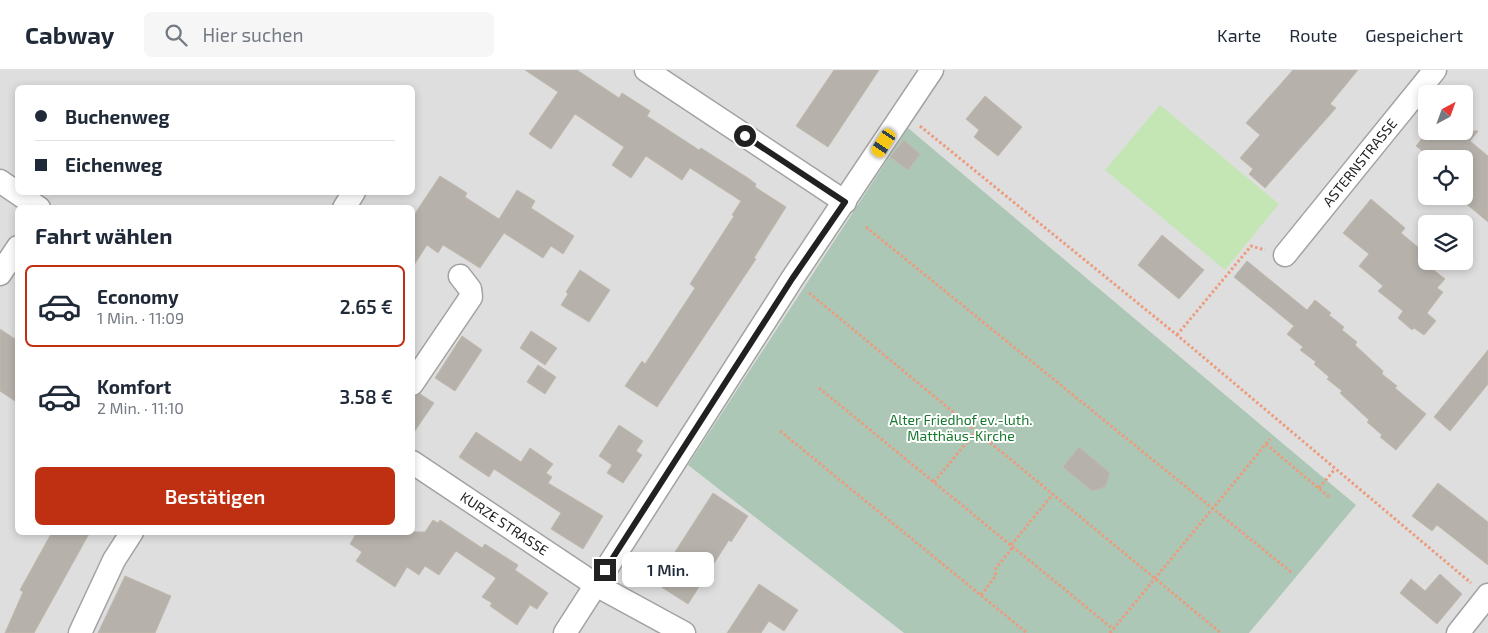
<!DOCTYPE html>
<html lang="de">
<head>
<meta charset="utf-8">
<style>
	body { margin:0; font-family:"Exo 2",sans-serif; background:#f6f6f7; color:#1f2937; height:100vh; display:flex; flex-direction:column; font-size:19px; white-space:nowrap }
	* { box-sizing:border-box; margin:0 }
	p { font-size:16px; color:#747a83 }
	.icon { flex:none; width:28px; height:28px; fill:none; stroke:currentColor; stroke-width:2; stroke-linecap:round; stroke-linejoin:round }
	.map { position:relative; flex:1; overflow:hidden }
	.drawer { position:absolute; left:15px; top:135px; width:400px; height:330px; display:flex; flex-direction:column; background:#fff; border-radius:8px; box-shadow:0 2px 8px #0003 }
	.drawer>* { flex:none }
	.banner { position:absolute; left:15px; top:15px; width:400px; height:110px; border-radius:8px; box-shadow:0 2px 8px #0003; display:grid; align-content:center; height:110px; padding:0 20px; background:#fff }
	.needle { width:32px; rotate:41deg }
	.tools { position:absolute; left:1418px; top:15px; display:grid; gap:10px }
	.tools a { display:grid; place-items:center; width:55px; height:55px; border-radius:8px; background:#fff; box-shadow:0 2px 8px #0003; font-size:25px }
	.end { position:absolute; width:22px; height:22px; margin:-11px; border:6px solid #212121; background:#fff; box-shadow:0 0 0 2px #fff }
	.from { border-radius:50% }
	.bubble { position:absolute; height:35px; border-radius:8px; background:#fff; box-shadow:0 2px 8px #0003; font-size:16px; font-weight:600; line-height:35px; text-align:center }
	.car { position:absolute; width:15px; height:30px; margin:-15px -8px; border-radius:6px; box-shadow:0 0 4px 1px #0007; background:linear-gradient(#f5c518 24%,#345 0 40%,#f5c518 0 76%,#345 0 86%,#f5c518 0) }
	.banner b { display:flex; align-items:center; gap:18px; height:48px; font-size:19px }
	.banner b+b { border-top:1px solid #e0e1e3 }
	.banner i { width:12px; height:12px; background:#1f2937 }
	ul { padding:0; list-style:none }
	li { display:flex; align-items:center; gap:15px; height:82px; margin:0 10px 8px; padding:0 10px; border:2px solid transparent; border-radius:8px }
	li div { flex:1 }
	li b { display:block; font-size:19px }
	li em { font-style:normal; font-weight:600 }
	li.current { border-color:#bf3013 }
	li>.icon { width:45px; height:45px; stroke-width:1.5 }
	h2 { padding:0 20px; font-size:22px; line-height:60px }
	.cta { display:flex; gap:10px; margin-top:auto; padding:10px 20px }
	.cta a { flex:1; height:58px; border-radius:8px; background:#bf3013; color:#fff; font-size:20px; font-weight:600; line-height:58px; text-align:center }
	header { display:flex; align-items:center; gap:30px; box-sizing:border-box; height:70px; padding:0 25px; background:#fff; border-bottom:1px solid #e0e1e3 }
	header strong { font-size:24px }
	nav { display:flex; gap:28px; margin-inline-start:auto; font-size:18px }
	.search { width:350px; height:45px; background:#f6f6f7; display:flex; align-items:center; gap:12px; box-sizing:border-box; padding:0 18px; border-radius:8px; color:#747a83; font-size:19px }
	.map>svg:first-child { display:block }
	.residential { fill:#dfdede; fill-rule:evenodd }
	.grass { fill:#c4e5b4 }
	.cemetery { fill:#acc7b5 }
	.building { fill:#b6b1ab; stroke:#c1b9ac }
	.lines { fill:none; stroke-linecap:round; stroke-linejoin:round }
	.minor-casing { stroke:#a2a2a2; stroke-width:25 }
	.path { stroke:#ed9b7d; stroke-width:3; stroke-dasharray:2.5 2.5; stroke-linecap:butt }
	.minor { stroke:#fff; stroke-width:22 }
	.route { stroke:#212121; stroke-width:6 }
	.labels { text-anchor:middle; stroke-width:4; stroke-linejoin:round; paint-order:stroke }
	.street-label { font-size:14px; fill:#212121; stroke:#fff }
	.park-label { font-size:14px; fill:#17782f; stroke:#fff }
</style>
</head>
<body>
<header>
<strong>Cabway</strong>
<div class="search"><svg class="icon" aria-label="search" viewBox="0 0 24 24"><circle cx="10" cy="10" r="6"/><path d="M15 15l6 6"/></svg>Hier suchen</div>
<nav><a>Karte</a><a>Route</a><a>Gespeichert</a></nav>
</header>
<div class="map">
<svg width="1488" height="563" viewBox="0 0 1488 563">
	<rect width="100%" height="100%" fill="#f0efe9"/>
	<path class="residential" d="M0 0H1488V563H1249L1356 434 688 394 904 563H0ZM18 18H412V122H18ZM1426 24H1464V61H1426ZM1426 89H1464V126H1426ZM18 138H412V462H18ZM1426 154H1464V191H1426Z"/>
	<path class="grass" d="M1160 35 1279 134 1225 200 1105 100Z"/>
	<path class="cemetery" d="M908 58 1356 435 1249 563H904L688 395Z"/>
	<path class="building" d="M525 0H577L619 28 622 23 650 41 647 46 699 80 701 78 748 108 756 114 755 117 786 137 754 188 756 189 657 337 625 316 642 291 645 294 695 218 690 214 734 146 732 145 741 131 690 98 682 110 646 86 631 108 612 95 624 77 575 44 551 79 529 64 558 22Z
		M834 0H879L828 77 796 56Z
		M1293 0H1358L1330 34 1336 38 1265 118 1249 104 1253 99 1240 88 1260 65 1246 53Z
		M985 26 1022 57 998 86 974 67 979 60 966 49Z
		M1428 61H1478L1470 71 1488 86V152L1464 132V89H1432L1416 76Z
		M904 70 920 84 908 100 890 87Z
		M440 106 467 123 465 127 499 149 517 120 535 131 531 138 574 166 563 184 551 176 543 188 504 163 480 198 443 175 438 183 427 175 412 198V148Z
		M1371 129 1405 158 1401 163 1425 183 1420 189 1445 209 1437 218 1443 222 1427 243 1436 251 1424 265 1414 258 1412 260 1398 248 1403 241 1378 221 1383 216 1359 196 1369 184 1343 163Z
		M1162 165 1204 200 1179 229 1138 195Z
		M1247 191 1307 240 1315 230 1331 243 1329 245 1344 257 1342 260 1357 272 1355 275 1383 301 1382 304 1397 316 1395 318 1426 344 1396 380 1380 367 1382 365 1367 352 1369 350 1340 323 1342 321 1327 309 1329 307 1314 294 1316 292 1300 280 1303 277 1287 264 1294 256 1234 207Z
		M580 200 610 220 589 252 561 235 568 224 566 222Z
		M0 259 18 271V333L0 321Z
		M531 261 557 278 545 295 520 278Z
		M462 266 482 280 455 321 435 308Z
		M1488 280V314L1450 361 1434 347Z
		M538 295 556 307 545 324 527 312Z
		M420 324 434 333 412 365V327Z
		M619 355 643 371 636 381 642 385 623 413 607 403 612 395 599 386Z
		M476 362 521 392 530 378 553 394 546 403 552 407 548 413 603 446 583 479 551 459 561 443 494 399 489 407 459 387Z
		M1079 377 1110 403 1105 417 1092 421 1063 397Z
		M1438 413 1488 452V495L1437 455 1432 461 1412 446Z
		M713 423 748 446 731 472 729 470 688 534 655 513Z
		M433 450 438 453 440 450 482 478 485 474 518 495 515 500 548 523 537 539 530 535 517 555 490 536 492 533 482 527 496 508 456 481 439 505 425 496 419 505 407 497 395 517 356 491 362 482 350 474 357 462H425Z
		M52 462H90L34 563H5L23 522 20 520Z
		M1440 504 1462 524 1437 554 1400 523 1411 509 1425 521Z
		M125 506 171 526 155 563H98Z
		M759 514 798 540 784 561 769 551 761 563H727Z"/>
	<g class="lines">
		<defs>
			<g id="minor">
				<path d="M646 0 845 132"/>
				<path d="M0 111 39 138"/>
				<path d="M344 138 354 122"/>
				<path id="s1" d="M1285 185 1435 0"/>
				<path d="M0 204 18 177"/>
				<path d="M412 314 471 227 470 219 460 206"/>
				<path id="s2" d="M412 392 596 515 684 563"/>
				<path d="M80 563 114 490 132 462"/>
				<path d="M565 563 792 209 932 0"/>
				<path d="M1458 563 1488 525"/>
			</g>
		</defs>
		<use href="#minor" class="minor-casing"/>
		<path class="path" d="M920 56 1177 265 1471 513
			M866 157 1291 502
			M809 223 1221 563
			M1177 265 1251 176 1265 180
			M819 318 1113 559
			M780 361 1027 563
			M1266 374 1329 427
			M934 412 976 361
			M1319 418 1335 399
			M1011 475 1053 424
			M981 525 995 507 996 498 1013 477
			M1110 563 1270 369"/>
		<use href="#minor" class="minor"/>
	</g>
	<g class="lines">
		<path class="route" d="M605 500 792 209 845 132 745 66"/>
	</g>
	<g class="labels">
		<g class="street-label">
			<text dy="5" stroke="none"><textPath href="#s1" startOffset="119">ASTERNSTRASSE</textPath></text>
			<text dy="5" stroke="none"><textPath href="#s2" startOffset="111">KURZE STRASSE</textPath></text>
		</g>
		<g class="park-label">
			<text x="961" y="355">Alter Friedhof ev.-luth.<tspan x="961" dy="16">Matthäus-Kirche</tspan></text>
		</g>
	</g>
</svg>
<div class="tools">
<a><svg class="needle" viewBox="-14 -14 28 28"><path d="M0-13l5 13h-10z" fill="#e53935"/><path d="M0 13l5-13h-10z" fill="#747a83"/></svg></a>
<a><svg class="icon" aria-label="locate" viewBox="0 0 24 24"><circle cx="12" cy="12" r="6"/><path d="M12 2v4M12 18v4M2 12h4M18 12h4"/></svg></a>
<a><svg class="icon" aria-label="layers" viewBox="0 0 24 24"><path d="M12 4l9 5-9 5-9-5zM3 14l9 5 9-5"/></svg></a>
</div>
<i class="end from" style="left:745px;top:66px"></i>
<i class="end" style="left:605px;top:500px"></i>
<div class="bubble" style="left:622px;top:482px;width:92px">1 Min.</div>
<i class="car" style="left:884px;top:73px;rotate:213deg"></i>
<div class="banner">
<b><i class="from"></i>Buchenweg</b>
<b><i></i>Eichenweg</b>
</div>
<section class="drawer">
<h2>Fahrt wählen</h2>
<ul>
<li class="current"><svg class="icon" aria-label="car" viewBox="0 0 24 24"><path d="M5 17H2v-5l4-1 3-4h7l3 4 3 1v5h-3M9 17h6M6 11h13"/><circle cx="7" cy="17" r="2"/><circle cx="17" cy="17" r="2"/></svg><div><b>Economy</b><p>1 Min. · 11:09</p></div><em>2.65 €</em></li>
<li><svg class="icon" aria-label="car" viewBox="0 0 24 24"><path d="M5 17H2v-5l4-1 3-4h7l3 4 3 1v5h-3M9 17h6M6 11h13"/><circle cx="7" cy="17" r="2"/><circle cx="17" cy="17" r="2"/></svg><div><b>Komfort</b><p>2 Min. · 11:10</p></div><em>3.58 €</em></li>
</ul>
<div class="cta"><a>Bestätigen</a></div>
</section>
</div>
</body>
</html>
